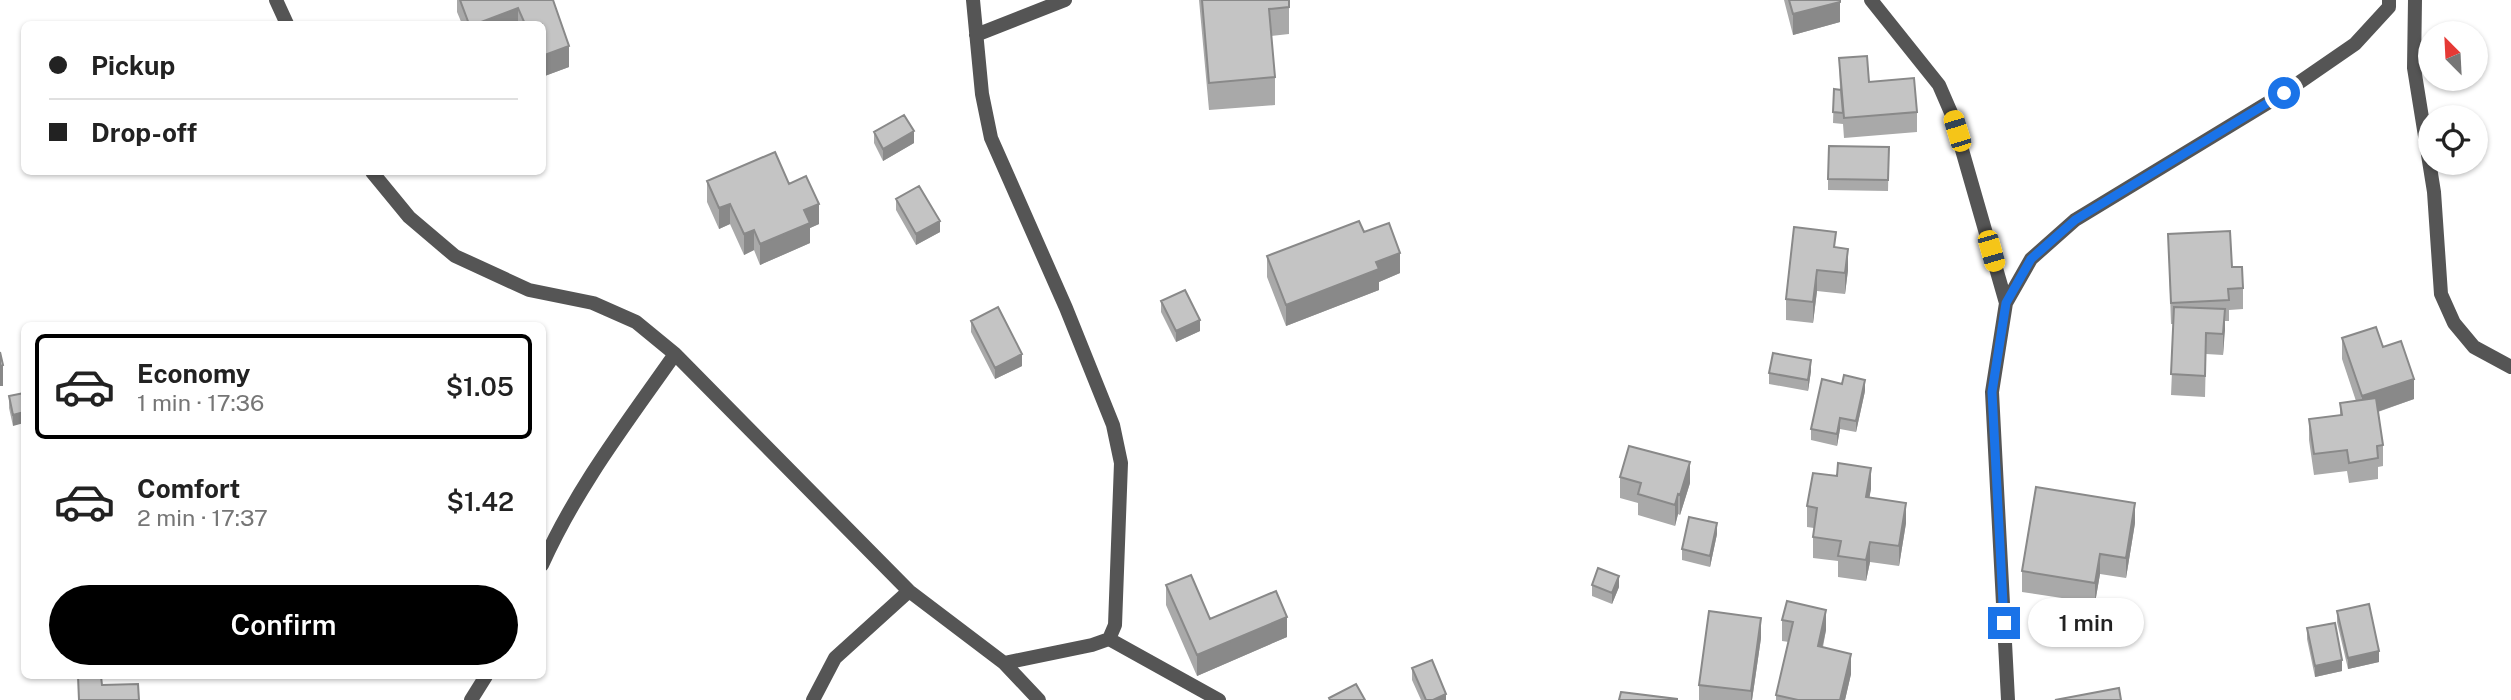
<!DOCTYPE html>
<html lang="en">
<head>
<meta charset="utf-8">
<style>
	body { margin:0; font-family:"Public Sans",sans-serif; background:#f6f6f6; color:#222; height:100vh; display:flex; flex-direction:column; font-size:26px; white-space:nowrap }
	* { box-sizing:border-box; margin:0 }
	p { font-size:23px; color:#767676 }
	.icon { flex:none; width:38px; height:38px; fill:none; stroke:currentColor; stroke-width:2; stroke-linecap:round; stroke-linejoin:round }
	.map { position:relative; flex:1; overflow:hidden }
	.sheet { position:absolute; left:21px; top:322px; width:525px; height:357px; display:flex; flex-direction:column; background:#fff; border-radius:10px; box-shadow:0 2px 5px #0004 }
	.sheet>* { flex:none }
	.banner { position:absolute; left:21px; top:21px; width:525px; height:154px; border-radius:10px; box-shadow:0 2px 5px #0004; display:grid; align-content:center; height:154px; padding:0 28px; background:#fff }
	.needle { width:46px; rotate:336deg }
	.fabs { position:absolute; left:2418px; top:21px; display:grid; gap:14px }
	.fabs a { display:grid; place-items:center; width:70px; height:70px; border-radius:50%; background:#fff; box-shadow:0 2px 5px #0004; font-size:35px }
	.end { position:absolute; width:32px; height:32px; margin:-16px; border:9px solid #1a73e8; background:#fff; box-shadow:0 0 0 4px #fff }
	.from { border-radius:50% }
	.bubble { position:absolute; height:49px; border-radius:24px; background:#fff; box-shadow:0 2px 5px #0004; font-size:23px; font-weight:600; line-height:49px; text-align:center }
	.car { position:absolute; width:21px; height:42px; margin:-21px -10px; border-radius:9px; box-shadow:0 0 5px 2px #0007; background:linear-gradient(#f5c518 24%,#345 0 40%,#f5c518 0 76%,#345 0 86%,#f5c518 0) }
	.banner b { display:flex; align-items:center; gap:24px; height:66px; font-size:26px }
	.banner b+b { border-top:2px solid #e0e0e0 }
	.banner i { width:18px; height:18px; background:#222 }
	ul { padding:12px 0 0; list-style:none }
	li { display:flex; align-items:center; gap:21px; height:105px; margin:0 14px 10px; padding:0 14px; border:4px solid transparent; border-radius:10px }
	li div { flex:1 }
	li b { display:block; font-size:26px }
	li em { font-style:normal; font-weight:600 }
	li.selected { border-color:#000 }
	li>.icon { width:63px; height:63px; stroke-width:1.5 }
	.primary-button { display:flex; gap:14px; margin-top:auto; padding:14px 28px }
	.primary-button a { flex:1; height:80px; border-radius:42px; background:#000; color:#fff; font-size:28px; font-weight:600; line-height:80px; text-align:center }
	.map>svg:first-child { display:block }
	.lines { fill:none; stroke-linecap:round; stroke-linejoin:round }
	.minor { stroke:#555; stroke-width:14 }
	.wall { fill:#a9a9a9 }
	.shaded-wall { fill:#898989 }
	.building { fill:#c4c4c4; stroke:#898989; stroke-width:2 }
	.route { stroke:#1a73e8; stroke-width:9 }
</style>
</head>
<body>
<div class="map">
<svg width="2511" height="700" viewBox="0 0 2511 700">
	<rect width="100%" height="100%" fill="#fff"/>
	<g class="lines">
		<path class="minor" d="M276 0 287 24
			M973 0 982 94 991 138 1066 308 1113 425 1121 463 1115 625 1109 639 1092 645 1004 663
			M1871 0 1939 85 1952 115 2006 303
			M2415 0 2414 68 2434 192 2441 294 2454 323 2474 347 2511 367
			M976 35 1065 0
			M372 172 409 217 455 256 529 290 593 303 636 322 675 354 909 591 1004 663 1039 700
			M542 565C577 487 626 424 675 354
			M1109 639 1219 700
			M471 700 486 676
			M813 700 835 658 909 591
			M2008 700 1992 392 2006 303 2031 259 2075 220 2284 93 2355 44 2389 7V0"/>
	</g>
	<path class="wall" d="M457 0H553L569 67 542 77V24H462L457 12Z
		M1199 0H1289V34L1271 36 1275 77V105L1209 110Z
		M1784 0H1840V22L1793 35Z
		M1839 58 1869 82 1917 112V132L1844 138 1843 124 1833 123 1834 89 1840 90Z
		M874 132 914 143 883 161 874 143Z
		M1889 147 1888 191 1828 190V179Z
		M707 181 789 184 819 224 810 228V243L760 265 754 250 744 255 730 224 719 229 707 202Z
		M896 199 940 232 916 245 896 210Z
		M1364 232 1400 273 1379 282V290L1286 326 1267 277V256Z
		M2168 234 2232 267 2243 288V309L2229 310V321H2225L2223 355 2206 354 2205 397 2171 395 2174 324H2171Z
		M1836 247 1848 270 1845 294 1817 291 1813 323 1786 320V299Z
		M1161 301 1200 331 1176 342 1161 312Z
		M971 321 1022 366 995 379 971 332Z
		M2342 338 2383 347 2414 399 2378 412 2383 445V466L2378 467V479L2349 483 2347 471 2314 475 2309 440V419L2340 415V403L2356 401 2342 359Z
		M1811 371 1808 391 1769 384V373Z
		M1865 391 1856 432 1840 429 1837 446 1811 440V429Z
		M24 393 13 426 9 408V396Z
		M1620 477 1690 483 1680 515 1678 514 1675 526 1638 515V503L1620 498Z
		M1871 489 1869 497 1906 523 1899 566 1870 562 1866 581 1838 577V561L1813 558V537L1814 528 1807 527V506Z
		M2135 523 2126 578 2100 574 2095 603 2022 592V571Z
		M1717 534 1710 567 1682 560V549Z
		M1166 585 1210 619 1287 637 1197 676 1166 605Z
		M1592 585 1619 587 1612 604 1592 596Z
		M2337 611 2379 662 2348 669 2337 622Z
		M1782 620 1826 630 1823 647 1851 674 1845 700H1776V695L1789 642 1782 641Z
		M2307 628 2342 671 2315 677 2307 639Z
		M1761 638 1752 700H1699V685Z
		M1412 668 1446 700H1421L1412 680Z"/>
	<path class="shaded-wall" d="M1840 2V22L1793 35V14Z
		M518 8V24H476Z
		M569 46V67L542 77V56Z
		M914 131V143L883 161V149Z
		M730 204V224L719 229V208Z
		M819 204V224L810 228V243L760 265V244L804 210Z
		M940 221V232L916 245V234Z
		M754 230V250L744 255V234Z
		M1848 249V270L1845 294V273Z
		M1400 253V273L1379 282V290L1286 326V305L1376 262Z
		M1817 270V291L1813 323V302Z
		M2225 309V330L2223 355V334Z
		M1200 320V331L1176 342V331Z
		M1022 354V366L995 379V368Z
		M1811 360V371L1808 391V380Z
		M3 365V386H0V366Z
		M2414 379V399L2362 417V396Z
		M1865 380V391L1856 432V421Z
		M24 412V423L13 426V415Z
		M1840 418V429L1837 446V434Z
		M1690 462V483L1680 515V495Z
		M1871 468V489L1866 517V497Z
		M1678 494V514L1675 526V505Z
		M1906 503V523L1899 566V546Z
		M2135 503V523L2126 578V558Z
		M1717 523V534L1710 567V556Z
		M1870 542V562L1866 581V560Z
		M2100 554V574L2095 603V583Z
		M1619 576V587L1612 604V593Z
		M1826 610V630L1818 666V646Z
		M1287 617V637L1197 676V655Z
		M1761 618V638L1752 700H1751V691Z
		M2379 651V662L2348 669V658Z
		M1851 654V674L1845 700H1840Z
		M2342 660V671L2315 677V666Z
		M1446 694V700H1433Z"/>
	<path class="building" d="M460 0H553L569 46 542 56V24H525L518 8 476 24H469Z
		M1202 0H1289V7L1269 9 1275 77 1209 83Z
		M1789 0H1840V2L1793 14Z
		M1867 56 1869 82 1914 78 1917 112 1844 118 1839 58Z
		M1834 89 1841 90 1843 113 1833 112Z
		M904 115 914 131 883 149 874 132Z
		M1829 146 1889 147 1888 180 1828 179Z
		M775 152 789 184 806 176 819 204 804 210 810 223 760 244 754 230 744 234 730 204 719 208 707 181Z
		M919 186 940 221 916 234 896 199Z
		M1359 221 1364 232 1389 223 1400 253 1376 262 1379 269 1286 305 1267 256Z
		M1794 227 1836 232 1834 247 1848 249 1845 273 1817 270 1813 302 1786 299Z
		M2230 231 2232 267H2242L2243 288 2228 289 2229 300 2171 303 2168 234Z
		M1185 290 1200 320 1176 331 1161 301Z
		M998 307 1022 354 995 368 971 321Z
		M2174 307 2225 309 2223 334 2206 333 2205 376 2171 374Z
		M2376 327 2383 347 2401 341 2414 379 2362 396 2342 338Z
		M0 352 3 365 0 366Z
		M1773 353 1811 360 1808 380 1769 373Z
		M1844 375 1865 380 1856 421 1840 418 1837 434 1811 429 1822 379 1842 384Z
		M24 393V412L13 415 9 396Z
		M2376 398 2383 445 2377 446 2378 458 2349 463 2347 450 2314 454 2309 419 2342 415 2340 403Z
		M1629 446 1690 462 1680 495 1678 494 1675 505 1638 494 1641 483 1620 477Z
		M1838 463 1871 468 1866 497 1906 503 1899 546 1870 542 1866 560 1838 556 1841 541 1813 537 1817 508 1807 506 1813 473 1837 476Z
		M2036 487 2135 503 2126 558 2100 554 2095 583 2022 571Z
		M1689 517 1717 523 1710 556 1682 549Z
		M1598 568 1619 576 1612 593 1592 585Z
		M1191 575 1210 619 1276 591 1287 617 1197 655 1166 585Z
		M1787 601 1826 610 1818 646 1851 654 1840 700H1798L1776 695 1793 622 1782 620Z
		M2369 604 2379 651 2348 658 2337 611Z
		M1709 611 1761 618 1751 691 1699 685Z
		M2335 623 2342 660 2315 666 2307 628Z
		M1432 660 1446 694 1433 700H1426L1412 668Z
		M78 676H101L102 685 138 684 139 700H79Z
		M1356 684 1365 700H1330L1329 698Z
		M2119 688 2121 700H2055Z
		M1621 692 1677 699V700H1619Z"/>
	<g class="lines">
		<path class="route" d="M2004 623 1992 392 2006 303 2031 259 2075 220 2284 93"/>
	</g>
</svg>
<div class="fabs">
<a><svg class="needle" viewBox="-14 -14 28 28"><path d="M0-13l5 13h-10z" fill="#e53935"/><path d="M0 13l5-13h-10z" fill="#767676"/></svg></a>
<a><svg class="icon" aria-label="locate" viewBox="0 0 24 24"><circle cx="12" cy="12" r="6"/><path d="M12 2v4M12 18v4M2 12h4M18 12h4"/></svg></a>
</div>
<i class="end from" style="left:2284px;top:93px"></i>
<i class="end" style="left:2004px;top:623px"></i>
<div class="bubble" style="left:2028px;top:598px;width:116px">1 min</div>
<i class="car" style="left:1957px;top:131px;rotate:343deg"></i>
<i class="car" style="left:1991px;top:251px;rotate:164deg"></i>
<div class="banner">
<b><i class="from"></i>Pickup</b>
<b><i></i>Drop-off</b>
</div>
<section class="sheet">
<ul>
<li class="selected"><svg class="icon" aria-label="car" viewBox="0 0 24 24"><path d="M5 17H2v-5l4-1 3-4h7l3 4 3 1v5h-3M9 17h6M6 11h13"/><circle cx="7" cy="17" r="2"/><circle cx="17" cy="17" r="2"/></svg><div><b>Economy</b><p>1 min · 17:36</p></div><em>$1.05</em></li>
<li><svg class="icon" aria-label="car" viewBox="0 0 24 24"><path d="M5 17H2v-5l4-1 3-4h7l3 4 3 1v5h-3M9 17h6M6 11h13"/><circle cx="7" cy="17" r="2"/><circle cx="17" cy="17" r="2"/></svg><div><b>Comfort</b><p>2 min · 17:37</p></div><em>$1.42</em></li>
</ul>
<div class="primary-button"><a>Confirm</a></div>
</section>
</div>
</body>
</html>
